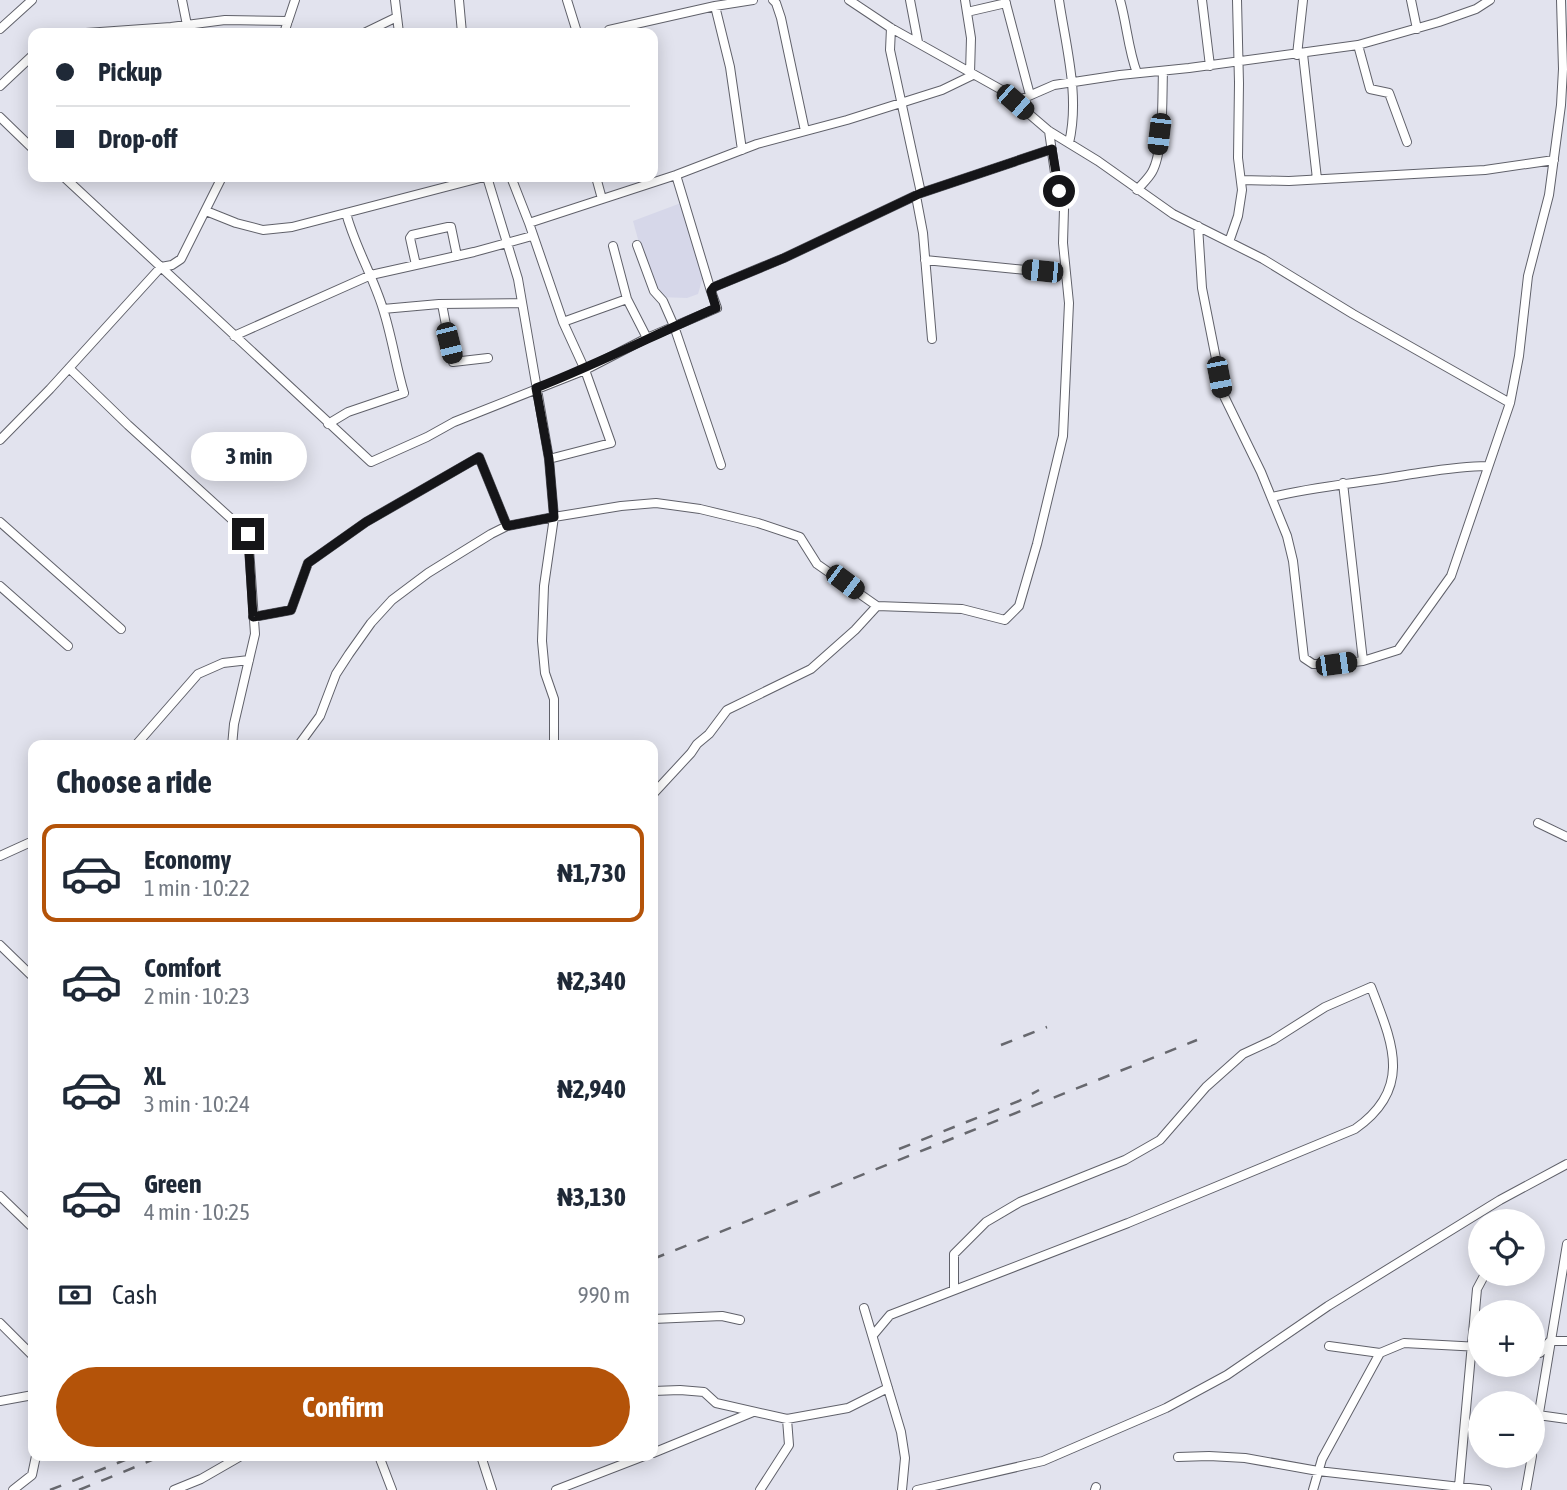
<!DOCTYPE html>
<html lang="en">
<head>
<meta charset="utf-8">
<style>
	body { margin:0; font-family:"Asap Condensed",sans-serif; background:#f6f6f7; color:#1f2937; height:100vh; display:flex; flex-direction:column; font-size:26px; white-space:nowrap }
	* { box-sizing:border-box; margin:0 }
	p { font-size:23px; color:#747a83 }
	.icon { flex:none; width:38px; height:38px; fill:none; stroke:currentColor; stroke-width:2; stroke-linecap:round; stroke-linejoin:round }
	.map { position:relative; flex:1; overflow:hidden }
	.details { position:absolute; left:28px; top:740px; width:630px; height:721px; display:flex; flex-direction:column; background:#fff; border-radius:14px; box-shadow:0 4px 18px #0003 }
	.details>* { flex:none }
	.banner { position:absolute; left:28px; top:28px; width:630px; height:154px; border-radius:14px; box-shadow:0 4px 18px #0003; display:grid; align-content:center; height:154px; padding:0 28px; background:#fff }
	.tools { position:absolute; left:1468px; top:1209px; display:grid; gap:14px }
	.tools a { display:grid; place-items:center; width:77px; height:77px; border-radius:50%; background:#fff; box-shadow:0 4px 18px #0003; font-size:35px }
	.end { position:absolute; width:32px; height:32px; margin:-16px; border:9px solid #151518; background:#fff; box-shadow:0 0 0 4px #fff }
	.from { border-radius:50% }
	.bubble { position:absolute; height:49px; border-radius:24px; background:#fff; box-shadow:0 4px 18px #0003; font-size:23px; font-weight:700; line-height:49px; text-align:center }
	.car { position:absolute; width:21px; height:42px; margin:-21px -10px; border-radius:9px; box-shadow:0 0 5px 2px #0007; background:linear-gradient(#222 24%,#8ab4d8 0 40%,#222 0 76%,#8ab4d8 0 86%,#222 0) }
	.banner b { display:flex; align-items:center; gap:24px; height:66px; font-size:26px }
	.banner b+b { border-top:2px solid #e0e1e3 }
	.banner i { width:18px; height:18px; background:#1f2937 }
	ul { padding:0; list-style:none }
	li { display:flex; align-items:center; gap:21px; height:98px; margin:0 14px 10px; padding:0 14px; border:4px solid transparent; border-radius:14px }
	li div { flex:1 }
	li b { display:block; font-size:26px }
	li em { font-style:normal; font-weight:700 }
	li.selected { border-color:#b45309 }
	li>.icon { width:63px; height:63px; stroke-width:1.5 }
	h2 { padding:0 28px; font-size:32px; line-height:84px }
	.pay { display:flex; align-items:center; gap:18px; height:77px; padding:0 28px; font-size:26px }
	.pay p { margin-inline-start:auto }
	.button { display:flex; gap:14px; margin-top:auto; padding:14px 28px }
	.button a { flex:1; height:80px; border-radius:42px; background:#b45309; color:#fff; font-size:28px; font-weight:700; line-height:80px; text-align:center }
	.map>svg:first-child { display:block }
	.built { fill:#d6d7e9 }
	.lines { fill:none; stroke-linecap:round; stroke-linejoin:round }
	.street-casing { stroke:#60616a; stroke-width:10 }
	.street { stroke:#fff; stroke-width:8 }
	.rail { stroke:#67686e; stroke-width:2.5; stroke-dasharray:12 12; stroke-linecap:butt }
	.route { stroke:#151518; stroke-width:9 }
</style>
</head>
<body>
<div class="map">
<svg width="1567" height="1490" viewBox="0 0 1567 1490">
	<rect width="100%" height="100%" fill="#e2e3ee"/>
	<path class="built" d="M681 203 703 277 698 294 687 298 659 297 644 261 633 221Z"/>
	<g class="lines">
		<defs>
			<path id="street" d="M182 0 187 25
				M395 0 399 33
				M459 0 462 33
				M567 0 576 29 574 33
				M773 0 776 3 781 18 805 131
				M849 0 891 28 1000 89 1049 131 1098 161 1173 214 1263 259 1353 314 1510 403
				M910 0 918 42
				M965 0 971 38 970 73
				M1005 0 1030 95
				M1059 0C1066 47 1080 96 1069 143
				M1120 0C1127 25 1128 49 1137 73
				M1202 0 1210 66
				M1411 0 1417 29
				M715 6 730 67 742 150
				M967 12 1006 3
				M891 28 890 50 921 193
				M0 29 32 0
				M609 30 715 6 753 0
				M86 33 171 27 225 20 288 21
				M284 33 295 0
				M364 33 397 17
				M1358 45 1370 89 1389 93 1407 142
				M1303 54 1317 179
				M1297 55 1303 0
				M0 86 33 55
				M1015 102 1054 85 1120 75 1189 68 1358 45 1439 22 1476 9 1490 0
				M0 117 33 149
				M676 175 711 291
				M64 177 371 462 427 437 454 422 585 370 647 338
				M487 177 518 279 549 459 554 517 544 586 542 641 545 673 554 699V746
				M511 177 529 223 563 322 585 370 611 443 549 459
				M596 177 602 199
				M1241 180 1289 181 1485 170 1554 160
				M1137 190C1142 184 1148 179 1152 172 1164 151 1162 96 1163 71
				M916 196 923 233 932 339
				M206 211 236 223 263 230 292 227 484 177
				M529 223 676 175 757 144 847 120 942 90 973 75
				M1198 226 1202 288 1223 394 1261 472 1287 536 1293 561 1304 658 1313 664H1336L1363 661 1398 650 1451 576 1510 403 1519 356 1528 276 1549 195 1561 105 1563 69 1561 0
				M1229 242 1238 216 1242 190 1238 158 1239 83 1237 0
				M637 245 654 291 663 301 674 326 721 465
				M613 246 627 299
				M925 260 1065 274
				M416 265 410 238 412 235 448 227H451L457 256
				M442 304 453 362 488 358
				M383 309 439 304 522 303
				M563 322 627 299 647 338 717 308 711 291 714 287 784 258 921 193 1052 149
				M234 336 371 275 474 252 532 236
				M69 368 128 425 248 534 255 634 234 724 232 746
				M328 424 348 412 404 393C396 366 392 337 383 309 373 276 355 247 346 213
				M0 440 50 389 161 267 172 265 181 259 222 177
				M1343 483 1363 661
				M1272 497C1316 486 1361 483 1406 475 1433 471 1459 466 1487 466
				M0 522 121 629
				M0 586 68 646
				M253 617 291 610 308 563 366 522 479 457 507 526
				M135 746 198 674 223 663 249 660
				M298 746 320 716 336 674 349 654 371 623 392 600 428 573 491 534 507 526 554 517 621 506 656 503 700 509 758 523 800 537 817 564 877 606 962 609 1005 620 1019 606 1037 544 1063 436 1069 303 1063 243 1064 209 1055 173 1049 131
				M653 794 691 753 697 744 709 734 727 710 811 669 855 630 877 606
				M1538 823 1567 837
				M0 856 33 841
				M0 945 33 977
				M0 1196 33 1228
				M864 1308 901 1432 905 1458 902 1490
				M653 1319 722 1316 740 1320
				M0 1323 33 1356
				M874 1334 890 1315 1128 1223 1355 1129C1414 1088 1392 1042 1371 987L1325 1007 1273 1040 1243 1054 1206 1087 1160 1140 1125 1160 1020 1202 986 1222 954 1254V1290
				M1329 1346 1380 1353
				M1533 1353H1540L1550 1341H1567
				M653 1391 680 1390 704 1392 716 1403 787 1419 848 1408 888 1388
				M0 1401 33 1395
				M1538 1415 1567 1419
				M1533 1449 1567 1244
				M653 1453 753 1412
				M379 1456 392 1490
				M481 1456 492 1490
				M1178 1457 1209 1456 1245 1458 1318 1471 1487 1490
				M1459 1486 1477 1289 1485 1274
				M13 1490 32 1475 36 1456
				M174 1490 201 1479 241 1456
				M556 1490 644 1456
				M760 1490 789 1445 787 1419
				M917 1490 1043 1461 1166 1408 1227 1375 1328 1306 1500 1200 1567 1164
				M1095 1490 1096 1487
				M1313 1490 1322 1459 1380 1353 1404 1343 1480 1347
				M1526 1490 1532 1456"/>
		</defs>
		<use href="#street" class="street-casing"/>
		<use href="#street" class="street"/>
		<path class="rail" d="M1001 1045 1047 1027
			M899 1149 1019 1101 1039 1090
			M653 1259 1197 1040
			M50 1490 135 1456
			M79 1490 162 1456"/>
	</g>
	<g class="lines">
		<path class="route" d="M248 534 253 617 291 610 308 563 366 522 479 457 507 526 554 517 549 459 536 388C598 364 656 334 716 308L711 291 714 287 784 258 921 193 1052 149 1059 191"/>
	</g>
</svg>
<div class="tools">
<a><svg class="icon" aria-label="locate" viewBox="0 0 24 24"><circle cx="12" cy="12" r="6"/><path d="M12 2v4M12 18v4M2 12h4M18 12h4"/></svg></a>
<a>+</a>
<a>−</a>
</div>
<i class="end from" style="left:1059px;top:191px"></i>
<i class="end" style="left:248px;top:534px"></i>
<div class="bubble" style="left:191px;top:432px;width:116px">3 min</div>
<i class="car" style="left:1015px;top:102px;rotate:131deg"></i>
<i class="car" style="left:1159px;top:134px;rotate:187deg"></i>
<i class="car" style="left:1042px;top:271px;rotate:276deg"></i>
<i class="car" style="left:449px;top:343px;rotate:166deg"></i>
<i class="car" style="left:1219px;top:377px;rotate:169deg"></i>
<i class="car" style="left:845px;top:582px;rotate:127deg"></i>
<i class="car" style="left:1336px;top:664px;rotate:82deg"></i>
<div class="banner">
<b><i class="from"></i>Pickup</b>
<b><i></i>Drop-off</b>
</div>
<section class="details">
<h2>Choose a ride</h2>
<ul>
<li class="selected"><svg class="icon" aria-label="car" viewBox="0 0 24 24"><path d="M5 17H2v-5l4-1 3-4h7l3 4 3 1v5h-3M9 17h6M6 11h13"/><circle cx="7" cy="17" r="2"/><circle cx="17" cy="17" r="2"/></svg><div><b>Economy</b><p>1 min · 10:22</p></div><em>₦1,730</em></li>
<li><svg class="icon" aria-label="car" viewBox="0 0 24 24"><path d="M5 17H2v-5l4-1 3-4h7l3 4 3 1v5h-3M9 17h6M6 11h13"/><circle cx="7" cy="17" r="2"/><circle cx="17" cy="17" r="2"/></svg><div><b>Comfort</b><p>2 min · 10:23</p></div><em>₦2,340</em></li>
<li><svg class="icon" aria-label="car" viewBox="0 0 24 24"><path d="M5 17H2v-5l4-1 3-4h7l3 4 3 1v5h-3M9 17h6M6 11h13"/><circle cx="7" cy="17" r="2"/><circle cx="17" cy="17" r="2"/></svg><div><b>XL</b><p>3 min · 10:24</p></div><em>₦2,940</em></li>
<li><svg class="icon" aria-label="car" viewBox="0 0 24 24"><path d="M5 17H2v-5l4-1 3-4h7l3 4 3 1v5h-3M9 17h6M6 11h13"/><circle cx="7" cy="17" r="2"/><circle cx="17" cy="17" r="2"/></svg><div><b>Green</b><p>4 min · 10:25</p></div><em>₦3,130</em></li>
</ul>
<div class="pay"><svg class="icon" aria-label="cash" viewBox="0 0 24 24"><path d="M3 7h18v10H3z"/><circle cx="12" cy="12" r="2"/></svg>Cash<p>990 m</p></div>
<div class="button"><a>Confirm</a></div>
</section>
</div>
</body>
</html>
